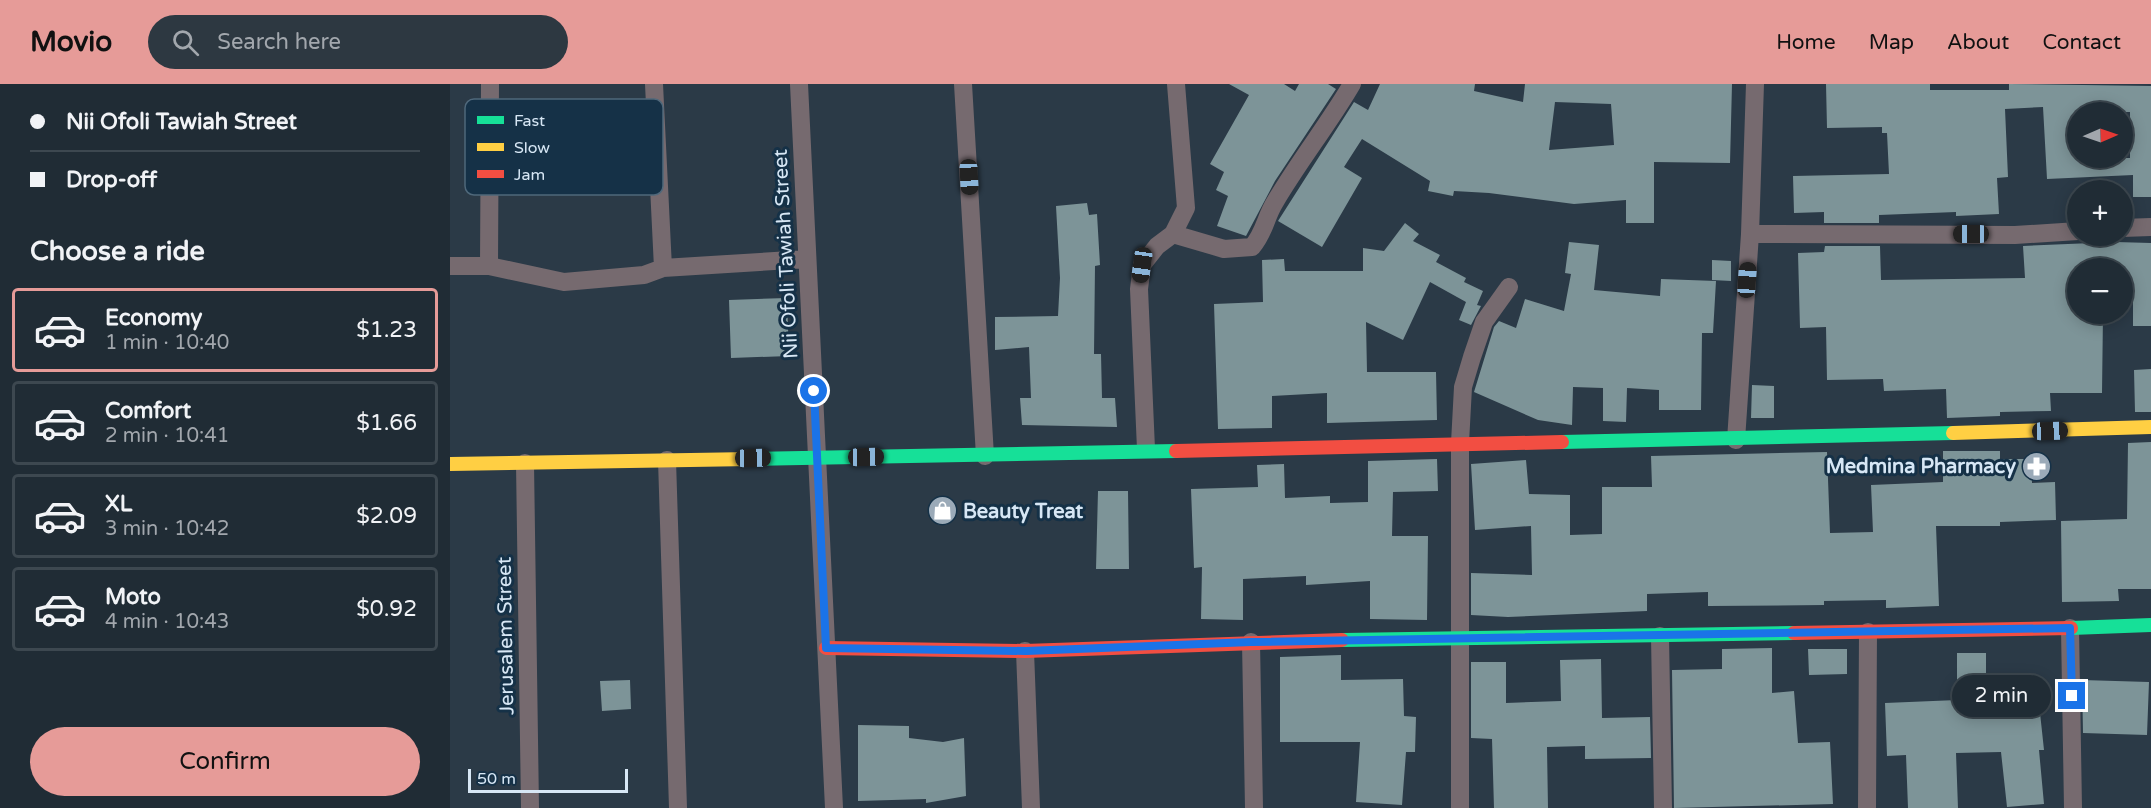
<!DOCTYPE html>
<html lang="en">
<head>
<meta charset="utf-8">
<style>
	body { margin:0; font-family:"Varela Round",sans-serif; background:#2d3841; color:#f1f3f6; height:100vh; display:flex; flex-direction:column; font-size:22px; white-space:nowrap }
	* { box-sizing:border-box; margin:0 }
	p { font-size:20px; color:#a2a7ad }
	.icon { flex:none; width:33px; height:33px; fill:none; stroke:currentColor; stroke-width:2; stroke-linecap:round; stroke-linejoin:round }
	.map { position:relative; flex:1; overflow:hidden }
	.side { display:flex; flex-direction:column; background:#202c35; width:450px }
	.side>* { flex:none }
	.guide { display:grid; align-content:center; height:132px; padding:0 30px; background:#202c35 }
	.needle { width:39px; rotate:88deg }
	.buttons { position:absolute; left:1617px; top:18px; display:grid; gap:12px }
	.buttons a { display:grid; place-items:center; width:66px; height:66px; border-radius:50%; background:#202c35; box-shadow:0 3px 15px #0003,0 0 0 2px #3d4850; font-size:30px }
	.scale { position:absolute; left:18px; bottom:15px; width:160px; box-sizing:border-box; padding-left:6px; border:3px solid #d7e7f5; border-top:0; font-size:16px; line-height:21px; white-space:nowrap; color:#d7e7f5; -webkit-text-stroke:4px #153147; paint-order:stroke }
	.end { position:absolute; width:27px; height:27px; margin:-14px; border:8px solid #1a73e8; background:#fff; box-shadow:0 0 0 3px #fff }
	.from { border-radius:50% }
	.bubble { position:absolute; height:42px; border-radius:21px; background:#202c35; box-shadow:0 3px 15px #0003,0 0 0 2px #3d4850; font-size:20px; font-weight:600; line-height:42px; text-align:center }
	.car { position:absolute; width:18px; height:36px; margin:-18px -9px; border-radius:8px; box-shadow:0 0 4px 2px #0007; background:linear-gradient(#222 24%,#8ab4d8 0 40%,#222 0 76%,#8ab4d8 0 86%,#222 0) }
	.guide b { display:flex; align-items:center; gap:21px; height:57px; font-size:22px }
	.guide b+b { border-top:2px solid #3d4850 }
	.guide i { width:15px; height:15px; background:#f1f3f6 }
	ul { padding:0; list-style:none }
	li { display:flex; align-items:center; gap:18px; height:84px; margin:0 12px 9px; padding:0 18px; border:3px solid #3d4850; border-radius:6px }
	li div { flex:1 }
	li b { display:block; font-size:22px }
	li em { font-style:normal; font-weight:600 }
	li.on { border-color:#e69b98 }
	li>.icon { width:54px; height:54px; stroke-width:1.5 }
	h2 { padding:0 30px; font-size:27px; line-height:72px }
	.action { display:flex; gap:12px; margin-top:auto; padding:12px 30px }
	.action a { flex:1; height:69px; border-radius:36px; background:#e69b98; color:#111; font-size:24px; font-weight:600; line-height:69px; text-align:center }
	header { display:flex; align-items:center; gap:36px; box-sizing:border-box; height:84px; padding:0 30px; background:#e69b98; color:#111 }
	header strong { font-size:28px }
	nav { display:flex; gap:33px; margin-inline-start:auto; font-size:21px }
	.search { width:420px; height:54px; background:#2d3841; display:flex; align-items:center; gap:15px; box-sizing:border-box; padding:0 21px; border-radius:33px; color:#a2a7ad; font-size:22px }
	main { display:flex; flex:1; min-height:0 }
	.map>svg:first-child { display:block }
	.building { fill:#7d9498; fill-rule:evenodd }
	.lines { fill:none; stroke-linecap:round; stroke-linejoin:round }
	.street { stroke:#766a6f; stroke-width:18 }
	.fast { stroke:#16e098; stroke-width:14 }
	.slow { stroke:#ffcf43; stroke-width:14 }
	.jam { stroke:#f24e42; stroke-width:14 }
	.route { stroke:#1a73e8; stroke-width:8 }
	.labels { text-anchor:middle; stroke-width:6; stroke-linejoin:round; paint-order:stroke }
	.street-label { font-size:20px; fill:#d7e7f5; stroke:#153147 }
	.poi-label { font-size:20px; font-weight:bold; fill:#d7e7f5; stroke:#153147; text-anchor:end }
	.key { fill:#153147; stroke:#4f687b; stroke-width:1.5 }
	.key-label { font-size:16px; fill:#d7e7f5 }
</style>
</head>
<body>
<header>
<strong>Movio</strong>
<div class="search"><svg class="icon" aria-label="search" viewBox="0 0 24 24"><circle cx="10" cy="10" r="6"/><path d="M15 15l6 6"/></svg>Search here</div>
<nav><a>Home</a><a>Map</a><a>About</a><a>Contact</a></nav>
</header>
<main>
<section class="side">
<div class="guide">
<b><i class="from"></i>Nii Ofoli Tawiah Street</b>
<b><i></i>Drop-off</b>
</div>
<h2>Choose a ride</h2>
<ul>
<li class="on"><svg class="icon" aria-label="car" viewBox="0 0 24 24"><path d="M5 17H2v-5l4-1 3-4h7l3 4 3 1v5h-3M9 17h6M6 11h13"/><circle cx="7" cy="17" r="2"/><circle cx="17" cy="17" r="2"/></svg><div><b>Economy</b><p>1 min · 10:40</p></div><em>$1.23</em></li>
<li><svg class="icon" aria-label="car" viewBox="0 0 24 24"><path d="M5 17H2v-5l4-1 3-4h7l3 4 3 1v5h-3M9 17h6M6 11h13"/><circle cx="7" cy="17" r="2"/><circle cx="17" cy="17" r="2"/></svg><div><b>Comfort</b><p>2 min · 10:41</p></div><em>$1.66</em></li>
<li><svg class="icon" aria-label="car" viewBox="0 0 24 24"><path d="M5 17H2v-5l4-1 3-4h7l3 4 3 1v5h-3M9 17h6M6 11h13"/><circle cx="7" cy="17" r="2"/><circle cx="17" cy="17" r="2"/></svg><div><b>XL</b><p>3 min · 10:42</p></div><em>$2.09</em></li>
<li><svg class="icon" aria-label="car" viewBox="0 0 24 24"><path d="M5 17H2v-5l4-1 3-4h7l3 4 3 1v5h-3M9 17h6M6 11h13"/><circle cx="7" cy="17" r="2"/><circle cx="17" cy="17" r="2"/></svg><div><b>Moto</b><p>4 min · 10:43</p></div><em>$0.92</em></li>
</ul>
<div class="action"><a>Confirm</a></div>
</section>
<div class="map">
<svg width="1701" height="724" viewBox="0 0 1701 724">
	<rect width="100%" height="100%" fill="#2b3a47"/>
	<path class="building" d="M779 0H834L845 7 849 0H878L886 5 825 97 796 152 767 142 778 112 766 106 774 88 760 80 799 11Z
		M930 0H1025L1024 7 1073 18 1075 0H1282L1280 79 1204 78V139H1176V116L1124 120 1039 109 1004 107 1003 112 978 107 980 97 912 55 894 83 912 94 872 163 828 137 904 18 918 26ZM1105 18 1161 20 1164 61 1099 66Z
		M1376 0H1480V6H1559V0L1701 2V113H1683V91L1597 95 1593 23 1555 25 1558 93 1547 94 1549 130 1506 132V128L1429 131V139H1374V128L1344 129 1343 92 1439 90 1437 49H1432V43L1377 44ZM1628 28H1680V74H1628Z
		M637 119 639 131 647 130 650 181 645 182 644 270H651L652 314H665L667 343 572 341 570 314H581L579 263 545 266V233L608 232 610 194 606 122Z
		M955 139 969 150 963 157 990 171 986 178 1016 194 1014 198 1033 207 1027 221 1031 222 1021 241 1009 236 1016 218 980 198 953 256 916 238 917 288H986L987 336 877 339V309L822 312V344L768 345 764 220 813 218 812 176 834 175 835 187H913V164L934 167Z
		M1119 158 1149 161 1144 206 1210 212 1211 195 1266 197 1263 249H1252L1251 326H1209V306L1177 304 1176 338 1153 337V304L1123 303 1122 341 1088 336 1024 308 1044 243 1049 237 1066 244 1075 215 1114 227 1121 190 1115 189Z
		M1666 158 1701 159V242H1683V203H1675V184H1628V230H1653L1652 309H1600L1601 327 1550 328V332L1497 334 1496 305 1434 307 1433 295 1377 296 1376 243 1350 244 1348 169 1374 168 1375 162H1430L1431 196 1575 194 1573 162Z
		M1262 176 1281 177V197L1262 196Z
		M337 214 339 272 281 274 279 216Z
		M1701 285V328H1685L1684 286Z
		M1302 301 1324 302V334H1301Z
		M1701 358V505H1668L1669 517 1612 518 1611 437 1677 435 1678 359Z
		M1493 367H1550V375H1581L1582 399 1605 398 1606 436 1550 438V442H1486L1489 522 1436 524V516L1374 517V521L1258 522V508L1197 510V527L1058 533 1021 531V489L1082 491 1081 442 1025 446 1021 380 1076 376 1079 410 1120 411V451L1152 450V403H1202L1201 372 1377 368 1380 449 1423 448 1421 401 1493 398Z
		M987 375 988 407 943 408 942 452H978L977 536 920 535V497L856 501V492L793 495V536L751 535 752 483 744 484 741 405 808 403 807 381 834 380 835 414 880 412V419L918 418V377Z
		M648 407H678L679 485H646Z
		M1322 564V609L1344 607 1348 659 1380 658 1383 720 1224 724 1222 586 1272 585V565Z
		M1358 565H1397V590L1359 591Z
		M1507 569H1536V617L1588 610 1594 666H1589L1594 720 1557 723 1551 668 1506 669 1508 724H1458L1456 671 1437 672 1435 619 1507 616Z
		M891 571V596L953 595 954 632 966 633 965 668H956L952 721 906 718 910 658H830V573Z
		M1151 575 1152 634 1200 633 1201 674 1135 675V662L1097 663 1098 724H1044L1042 655 1021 654V578H1056V619L1111 617 1110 576Z
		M180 596 181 625 152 627 150 597Z
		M1632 596 1699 598 1697 651 1633 649Z
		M408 641 459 642V654L493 658 514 654 516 712 476 719V715L408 717Z"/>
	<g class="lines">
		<path class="street" d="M204 0 213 184
			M349 0 384 724
			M513 0 535 372
			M1672 144 1701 143
			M723 150 774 165 802 163C815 148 815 134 825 118 849 77 878 41 902 0
			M1300 150 1565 151 1628 147
			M0 182H39L114 198 194 191 213 184 357 175
			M39 182 40 0
			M1286 356 1300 150 1305 0
			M696 365 689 205 692 181 707 162 723 150 736 124 726 0
			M217 376 228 724
			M75 379 80 724
			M1620 544 1623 724
			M1210 552 1213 724
			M801 558 804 724
			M575 567 581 724
			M1010 724V359L1013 303 1022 273 1034 238 1059 203
			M1417 724 1418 548"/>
		<path class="fast" d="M1112 358 1503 349
			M301 375 726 367
			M1621 544 1701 541
			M892 556 1344 549"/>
		<path class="slow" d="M1503 349 1701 343
			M0 380 301 375"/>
		<path class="jam" d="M726 367 1112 358
			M1344 549 1621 544
			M376 564 575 567 892 556"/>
	</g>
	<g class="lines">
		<path class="route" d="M364 307 376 564 576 567 801 558 1620 544 1622 612"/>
	</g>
	<defs>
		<symbol id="pharmacy-disc" viewBox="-11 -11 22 22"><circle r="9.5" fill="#9baab8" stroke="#153147"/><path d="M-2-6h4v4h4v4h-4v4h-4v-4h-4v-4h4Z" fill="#fff"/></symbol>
		<symbol id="shop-disc" viewBox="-11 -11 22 22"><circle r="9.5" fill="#9baab8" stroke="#153147"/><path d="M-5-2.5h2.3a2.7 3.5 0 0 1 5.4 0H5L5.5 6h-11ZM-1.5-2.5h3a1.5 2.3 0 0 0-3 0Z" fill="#fff"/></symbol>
	</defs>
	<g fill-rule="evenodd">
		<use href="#pharmacy-disc" x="1570" y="366" width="33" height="33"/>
		<use href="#shop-disc" x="476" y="410" width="33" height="33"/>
	</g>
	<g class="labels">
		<g class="street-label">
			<text transform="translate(335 170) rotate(-93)" y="7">Nii Ofoli Tawiah Street</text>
			<text transform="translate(55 552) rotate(-91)" y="7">Jerusalem Street</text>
		</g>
		<g class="poi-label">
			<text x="1566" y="389">Medmina Pharmacy</text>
			<text x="513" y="434" text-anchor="start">Beauty Treat</text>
		</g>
	</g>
	<rect x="15" y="15" width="198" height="96" rx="9" class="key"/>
	<rect x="27" y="32" width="27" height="8" fill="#16e098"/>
	<rect x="27" y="59" width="27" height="8" fill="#ffcf43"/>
	<rect x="27" y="86" width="27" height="8" fill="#f24e42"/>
	<g class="key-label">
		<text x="64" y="42">Fast</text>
		<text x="64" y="69">Slow</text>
		<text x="64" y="96">Jam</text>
	</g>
</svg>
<div class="buttons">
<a><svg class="needle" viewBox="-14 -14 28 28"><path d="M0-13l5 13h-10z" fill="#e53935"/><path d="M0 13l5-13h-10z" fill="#a2a7ad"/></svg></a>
<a>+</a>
<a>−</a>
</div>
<div class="scale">50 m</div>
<i class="end from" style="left:364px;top:307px"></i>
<i class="end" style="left:1622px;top:612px"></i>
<div class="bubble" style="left:1502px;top:591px;width:99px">2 min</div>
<i class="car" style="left:519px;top:93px;rotate:177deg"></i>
<i class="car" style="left:1521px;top:150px;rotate:270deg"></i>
<i class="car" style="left:692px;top:181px;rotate:188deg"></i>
<i class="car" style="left:1297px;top:196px;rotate:4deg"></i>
<i class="car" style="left:1600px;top:347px;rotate:88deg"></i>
<i class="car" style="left:416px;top:373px;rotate:89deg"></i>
<i class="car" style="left:303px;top:374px;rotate:89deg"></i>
</div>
</main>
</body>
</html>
